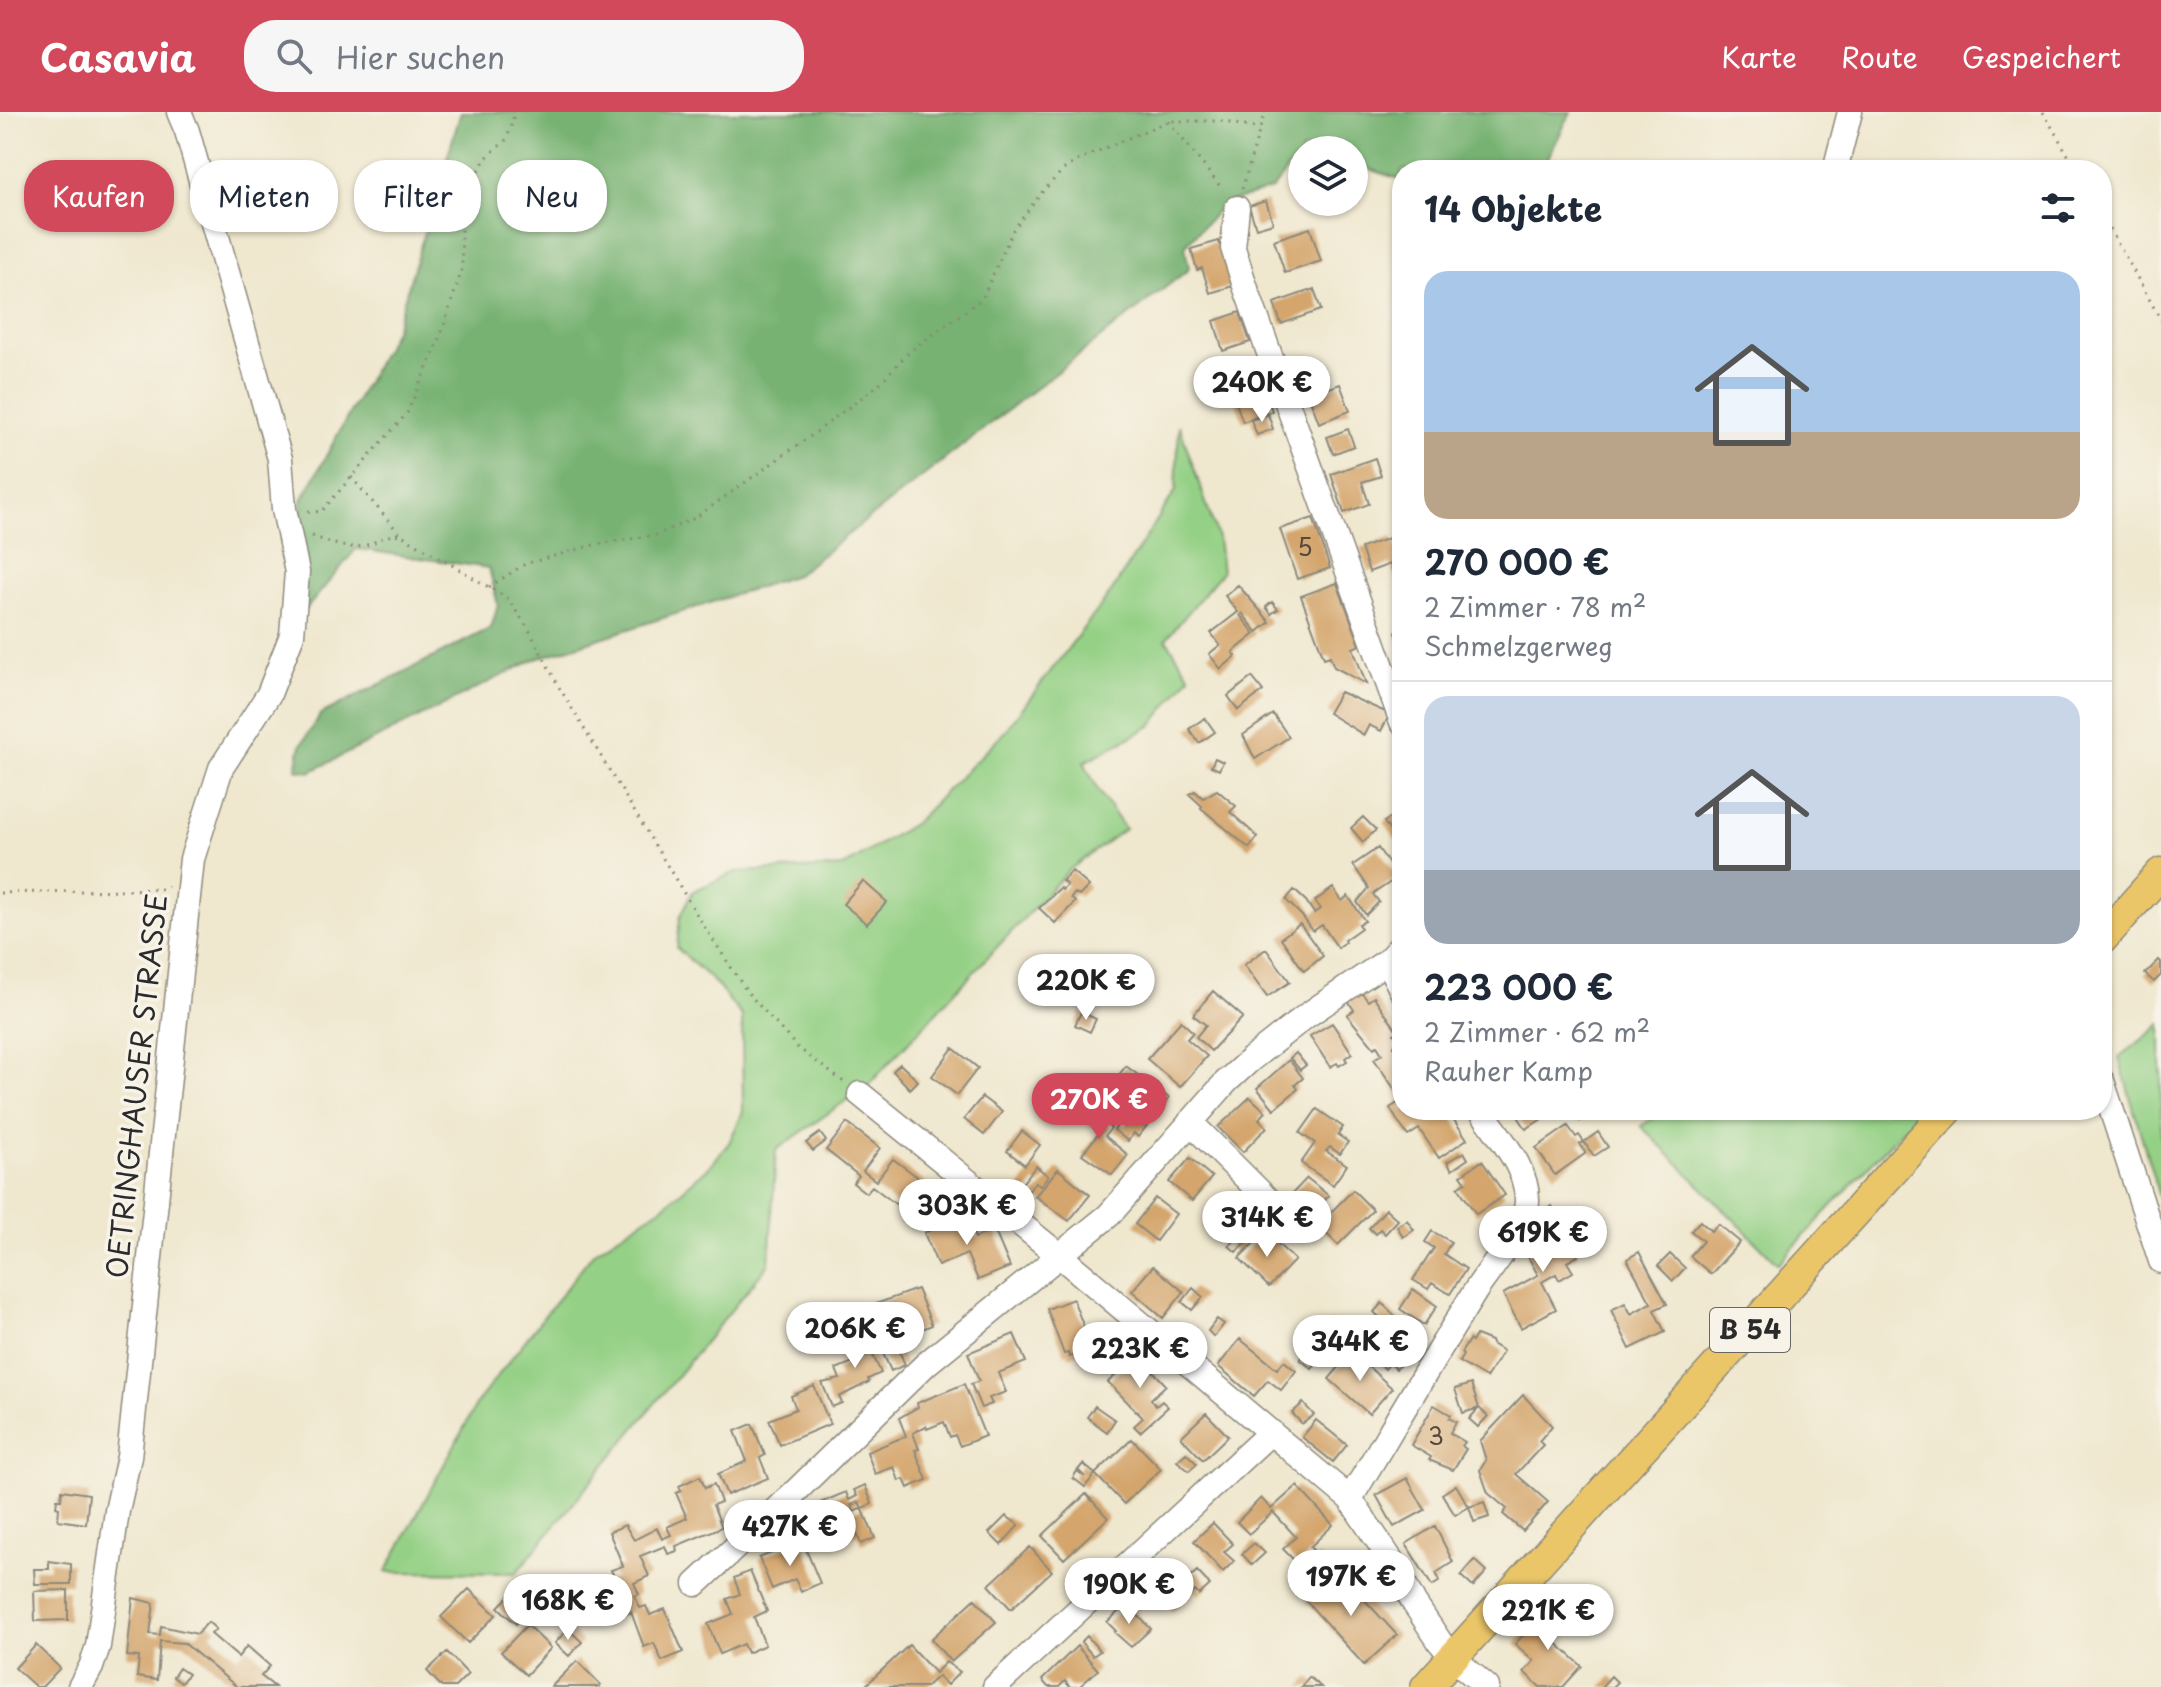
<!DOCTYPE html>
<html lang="de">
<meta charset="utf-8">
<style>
:root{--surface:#fff;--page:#f6f6f7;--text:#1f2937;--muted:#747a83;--line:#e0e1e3;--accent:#d1495b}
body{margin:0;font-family:"Playpen Sans",sans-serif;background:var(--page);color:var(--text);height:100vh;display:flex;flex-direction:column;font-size:30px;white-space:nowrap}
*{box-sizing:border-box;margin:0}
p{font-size:26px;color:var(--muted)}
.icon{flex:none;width:44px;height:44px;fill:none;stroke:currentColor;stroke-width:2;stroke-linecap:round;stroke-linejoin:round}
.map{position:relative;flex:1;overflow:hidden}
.side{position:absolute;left:1392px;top:48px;width:720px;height:960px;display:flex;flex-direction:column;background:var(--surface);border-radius:32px;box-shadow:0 2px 6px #0004}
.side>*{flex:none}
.guide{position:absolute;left:24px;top:48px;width:760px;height:72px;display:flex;gap:16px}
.tools{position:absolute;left:1288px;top:24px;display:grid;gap:16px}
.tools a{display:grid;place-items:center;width:80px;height:80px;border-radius:50%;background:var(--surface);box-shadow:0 2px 6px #0004;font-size:40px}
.price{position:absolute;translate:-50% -68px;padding:0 18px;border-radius:28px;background:#fff;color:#222;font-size:26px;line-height:52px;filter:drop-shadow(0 2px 4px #0008)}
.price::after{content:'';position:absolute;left:50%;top:48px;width:24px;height:18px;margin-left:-12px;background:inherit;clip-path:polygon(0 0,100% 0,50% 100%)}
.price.on{background:var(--accent);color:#fff}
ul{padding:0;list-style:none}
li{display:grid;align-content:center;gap:16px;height:424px;padding:0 32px}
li+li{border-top:2px solid var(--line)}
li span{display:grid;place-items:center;height:248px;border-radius:24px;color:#555}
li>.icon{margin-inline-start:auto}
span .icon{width:144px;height:144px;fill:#fffc;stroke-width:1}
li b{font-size:34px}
h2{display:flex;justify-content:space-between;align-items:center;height:96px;padding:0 32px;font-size:34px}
.tag{padding:0 28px;border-radius:32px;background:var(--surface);box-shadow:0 2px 6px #0004;font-size:28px;line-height:72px}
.tag.on{background:var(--accent);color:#fff}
header{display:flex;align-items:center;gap:48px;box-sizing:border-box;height:112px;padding:0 40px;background:var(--accent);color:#fff}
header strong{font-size:38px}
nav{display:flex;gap:44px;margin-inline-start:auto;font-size:28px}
.search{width:560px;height:72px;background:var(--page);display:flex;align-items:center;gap:20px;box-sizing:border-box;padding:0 28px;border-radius:32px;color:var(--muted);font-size:30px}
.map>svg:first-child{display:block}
.green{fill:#94d085;stroke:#607e58;stroke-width:2}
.forest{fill:#77b272;stroke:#516e4e;stroke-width:2}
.building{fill:#d4a56c;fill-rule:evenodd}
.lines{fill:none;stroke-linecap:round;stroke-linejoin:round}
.minor-casing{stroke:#8d897c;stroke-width:27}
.major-casing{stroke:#8d897c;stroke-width:33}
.path{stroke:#8d897c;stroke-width:3;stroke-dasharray:2 6;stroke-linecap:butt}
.minor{stroke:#fff;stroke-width:24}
.major{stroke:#ebc669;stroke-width:30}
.labels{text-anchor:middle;stroke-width:7;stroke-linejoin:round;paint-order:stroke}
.number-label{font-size:24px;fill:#554a3b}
.shield{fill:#f7f3e8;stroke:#686764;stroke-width:2}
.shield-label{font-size:26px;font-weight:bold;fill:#2b2b2b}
.street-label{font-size:28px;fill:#2b2b2b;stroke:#f7f3e8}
</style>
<header>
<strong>Casavia</strong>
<div class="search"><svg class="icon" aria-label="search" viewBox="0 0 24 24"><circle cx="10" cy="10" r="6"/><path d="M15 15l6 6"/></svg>Hier suchen</div>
<nav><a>Karte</a><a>Route</a><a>Gespeichert</a></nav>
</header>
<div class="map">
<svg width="2161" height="1575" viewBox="0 0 2161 1575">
<rect width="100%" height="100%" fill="#f7f3e8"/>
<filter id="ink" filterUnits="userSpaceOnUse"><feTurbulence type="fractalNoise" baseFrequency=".0125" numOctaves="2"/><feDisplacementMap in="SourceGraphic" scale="16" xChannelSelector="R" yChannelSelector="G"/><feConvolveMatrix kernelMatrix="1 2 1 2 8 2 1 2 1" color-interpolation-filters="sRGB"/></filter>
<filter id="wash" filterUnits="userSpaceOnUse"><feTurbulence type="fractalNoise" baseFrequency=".006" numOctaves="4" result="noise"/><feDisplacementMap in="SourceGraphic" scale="32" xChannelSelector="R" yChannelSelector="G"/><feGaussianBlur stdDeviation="1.8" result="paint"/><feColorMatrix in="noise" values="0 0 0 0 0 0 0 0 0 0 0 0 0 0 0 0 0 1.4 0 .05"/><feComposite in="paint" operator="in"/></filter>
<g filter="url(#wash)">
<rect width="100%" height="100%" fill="#efe7ce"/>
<!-- green -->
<path class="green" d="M1179,313L1218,426L1222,460L1166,527L1190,564L1151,614L1084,650L1098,678L1125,717L1069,758L860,982L857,981L776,1038L769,1152L516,1461L386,1460L479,1288L594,1140L663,1095L710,1054L729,1031L743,1000L742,904L715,871L677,836L680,805L693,779L736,760L843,755L916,710L1004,620L1112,479L1176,378Z
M2161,912V1092L2119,946Z
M1667,998H1921L1778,1152L1641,1014Z"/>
<!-- forest -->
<path class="forest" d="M461,0H1571L1542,58H1402V68L1354,52V38H1302V45L1295,48L1272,77L1224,92L1185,134L1189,157L796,463L533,548L310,660L296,657L301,633L321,602L491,516L498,493L489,456L356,437L302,502L297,460L302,388L395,218Z"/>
<g id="blocks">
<!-- building -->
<path class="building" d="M1266,89L1273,111L1256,116L1249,94Z
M1310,116L1321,149L1285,161L1274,128Z
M1219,129L1233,174L1210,181L1202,156L1197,158L1191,137Z
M1314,177L1321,198L1281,212L1274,191Z
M1240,200L1250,230L1223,239L1214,209Z
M1258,259L1272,299L1243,310L1235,288L1230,290L1223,271Z
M1340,272L1350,299L1319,311L1309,284Z
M1268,302L1273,317L1257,323L1251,308Z
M1348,317L1354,334L1333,342L1327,325Z
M1375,346L1381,364L1362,370L1369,392L1344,401L1331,362Z
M1313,406L1330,456L1297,467L1280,417Z
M1392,425L1402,448V484L1390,452L1369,460L1361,436Z
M1337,471L1360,533L1353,536L1366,572L1334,555L1330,544L1324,546L1301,484Z
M1238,473L1270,510L1257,520L1242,501L1240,503L1255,522L1233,540L1236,544L1221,557L1209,542L1220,533L1211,521L1238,500L1225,484Z
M1272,490L1278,497L1271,502L1266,495Z
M1402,518V537H1401L1396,520Z
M1252,565L1263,579L1238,598L1228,584Z
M1340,580L1390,602L1381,619L1369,613L1364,623L1328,601Z
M1273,602L1289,625L1255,647L1243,623Z
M1205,606L1215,620L1199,631L1189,617Z
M1215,646L1223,650L1219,658L1211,654Z
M1217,678L1236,694L1230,700L1258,725L1249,736L1201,696L1202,694L1189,682L1195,679L1203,686Z
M1402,698V737L1384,710Z
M1363,705L1376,718L1363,730L1351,716Z
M1378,736L1398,765L1373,782L1379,790L1366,803L1357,790L1369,776L1353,753Z
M1072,759L1089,774L1079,784L1075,781L1071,786L1075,790L1055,811L1039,796L1060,776L1062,778L1067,773L1062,769Z
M863,769L887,790L867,812L843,792Z
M1333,776L1342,789L1348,784L1365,809L1359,812L1361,816L1344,828L1345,830L1338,836L1322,813L1313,819L1302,804L1286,788L1294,778L1306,789L1314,801L1320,797L1315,789Z
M1300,812L1323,844L1304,859L1281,826Z
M1266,837L1290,870L1267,885L1244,853Z
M2159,848L2161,850V863L2154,870L2145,862Z
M1213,879L1243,905L1211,939L1196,925L1206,913L1193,903Z
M1361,880L1368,889L1374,885L1398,920L1394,922L1399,930L1394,934L1402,943V984L1400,985L1374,947L1382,942L1377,934L1374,936L1347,903L1354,898L1348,889Z
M1081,900L1096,907L1090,920L1075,913Z
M1181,909L1193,920L1187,927L1207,944L1180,975L1147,947Z
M1332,911L1352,941L1345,946L1347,949L1339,954L1337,951L1330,955L1310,924Z
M953,936L978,956L957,983L932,964Z
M1296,941L1306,953L1300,958L1290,946Z
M1289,948L1303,966L1295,973L1298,977L1274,997L1257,976Z
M900,952L918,969L910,977L893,959Z
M1126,954L1169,986L1138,1025L1134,1021L1128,1029L1114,1018L1120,1010L1125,1014L1133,1003L1106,979Z
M1067,981L1111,1016L1105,1024L1128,1043L1112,1063L1082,1042L1100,1020L1062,987Z
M982,985L1002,1000L984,1023L964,1007Z
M1250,985L1266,1000L1259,1007L1267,1015L1243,1040L1218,1015Z
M1402,988V998H1447L1467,1027L1439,1046L1419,1017L1408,1024L1397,1008L1390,996Z
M1317,997L1343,1015L1338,1023L1348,1030L1340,1042L1330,1035L1326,1039L1347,1053L1333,1073L1301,1051L1315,1031L1300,1021Z
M1514,998H1556L1526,1017Z
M1573,998H1597L1580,1009Z
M847,1011L880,1036L863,1059L876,1069L893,1047L927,1072L915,1088L924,1095L908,1110L901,1105L906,1100L872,1074L866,1081L853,1071L859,1064L826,1038Z
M1568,1014L1576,1025L1579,1023L1584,1030L1598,1020L1608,1035L1594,1044L1584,1030L1580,1032L1586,1041L1555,1063L1536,1036Z
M1022,1019L1040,1033L1025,1053L1007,1039Z
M820,1021L826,1029L813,1039L806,1031Z
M1464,1040L1468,1047L1452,1058L1447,1050Z
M1190,1046L1212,1065L1192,1089L1169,1070Z
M1482,1049L1505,1083L1476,1102L1458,1075L1466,1070L1461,1063Z
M1036,1054L1048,1064L1040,1074L1035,1070L1024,1085L1016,1079Z
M1058,1057L1090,1083L1069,1109L1035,1084Z
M1307,1066L1329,1084L1315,1097L1309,1092L1303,1098L1289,1085Z
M1353,1078L1373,1098L1338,1133L1318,1113Z
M1155,1086L1176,1102L1156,1129L1135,1112Z
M1232,1091L1240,1099L1226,1112L1219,1105Z
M1552,1094L1578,1144L1567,1150L1573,1160L1559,1168L1556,1162L1542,1170L1556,1197L1521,1216L1503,1182L1538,1163L1527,1143L1546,1133L1544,1129L1556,1123L1541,1101Z
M1386,1097L1398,1108L1385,1122L1380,1117L1375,1122L1369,1116Z
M965,1103L975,1126L994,1117L1010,1155L978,1168L967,1142L938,1154L924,1121Z
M1407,1108L1414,1118L1403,1125L1397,1114Z
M1700,1109L1711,1119L1718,1112L1740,1130L1711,1162L1690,1144L1703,1129L1691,1119Z
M1432,1119L1451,1130L1444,1142L1466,1157L1450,1182L1432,1171L1428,1177L1413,1168L1434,1136L1425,1130Z
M1265,1120L1295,1148L1269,1175L1239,1146Z
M1241,1122L1248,1128L1236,1140L1229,1134Z
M1639,1140L1667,1192L1654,1198L1665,1220L1630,1237L1611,1198L1625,1191L1631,1202L1651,1191L1627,1147Z
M1670,1142L1685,1156L1673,1169L1658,1154Z
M1153,1154L1184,1180L1163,1206L1132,1179Z
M1193,1176L1203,1185L1192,1198L1182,1190Z
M917,1177L932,1213L886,1232L870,1194Z
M1413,1177L1437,1194L1424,1213L1400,1197Z
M1073,1187L1088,1226L1098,1222L1102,1233L1069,1245L1068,1241L1064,1242L1047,1197Z
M1382,1191L1399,1208L1392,1215L1414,1238L1396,1257L1390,1251L1385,1257L1373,1246L1379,1240L1369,1231L1373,1227L1366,1220L1380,1206L1374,1200Z
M1217,1207L1224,1212L1214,1225L1208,1219Z
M1331,1209L1343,1219L1312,1257L1300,1247Z
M875,1220L881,1235L871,1239L881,1261L868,1267L869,1270L839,1285L842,1291L832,1295L822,1271L840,1267L836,1257L858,1248L851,1230Z
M1014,1222L1026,1250L998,1261L1006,1280L989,1286L992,1292L981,1296L971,1272L979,1269L968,1241Z
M1476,1223L1491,1229L1492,1232L1503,1239L1486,1266L1459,1250L1463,1243L1461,1241L1469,1228L1472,1230Z
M1240,1227L1277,1257L1284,1249L1296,1259L1281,1278L1268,1268L1254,1284L1218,1254Z
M896,1231L905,1253L891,1259L881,1237Z
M1110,1234L1117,1251L1102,1257L1096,1240Z
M1352,1240L1392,1276L1369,1302L1329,1267Z
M1138,1243L1166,1273L1151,1287L1156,1294L1162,1289L1168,1295L1140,1320L1134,1314L1143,1306L1108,1270Z
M964,1272L985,1324L960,1334L955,1323L950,1325L944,1310L927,1317L926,1314L913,1321L919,1337L915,1338L927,1368L908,1376L904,1367L899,1369L894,1355L875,1362L867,1340L906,1324L899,1306L918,1295L917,1291Z
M1471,1272L1479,1296L1463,1301L1455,1277Z
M814,1274L830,1312L780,1333L769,1308L796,1297L791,1284Z
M1523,1283L1552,1314L1539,1329L1543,1333L1516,1362L1548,1390L1523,1419L1503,1402L1507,1397L1488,1381L1480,1358L1486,1348L1480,1329Z
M1303,1291L1314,1303L1302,1312L1292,1301Z
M1434,1293L1451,1303L1449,1306L1456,1310L1450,1321L1465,1330L1462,1334L1466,1337L1453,1358L1429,1348L1431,1345L1411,1333Z
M1095,1294L1115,1308L1107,1320L1087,1305Z
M1479,1296L1488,1304L1478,1315L1469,1307Z
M1206,1301L1228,1324L1203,1348L1181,1325Z
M1316,1308L1347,1333L1333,1350L1302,1325Z
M752,1312L765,1343L760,1346L768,1366L727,1383L718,1362L747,1349L735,1319Z
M1132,1327L1161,1357L1124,1392L1095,1362Z
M1186,1341L1197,1352L1189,1359L1177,1349Z
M1083,1352L1095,1362L1085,1375L1073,1366L1077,1359L1085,1365L1078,1358Z
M700,1364L705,1376L714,1372L721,1390L713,1393L722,1415L676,1434L677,1439L668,1442L665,1434L640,1444L649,1464L634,1471L639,1482L635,1484L640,1496L646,1494L650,1503L665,1497L683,1540L662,1549L654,1531L644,1535L631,1500L621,1504L618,1497L605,1502L594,1476L615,1467L611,1458L623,1454L609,1420L625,1413L634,1428L657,1416L662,1427L671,1423L667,1415L687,1406L676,1381L681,1379L679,1374Z
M1407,1366L1425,1398L1394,1415L1376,1383Z
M865,1373L872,1392L862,1396L875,1426L861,1432L857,1422L847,1426L839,1406L823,1413L815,1393L846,1380L849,1388L857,1384L854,1378ZM859,1390L862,1396L854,1400L851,1393Z
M1456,1373L1469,1395L1455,1403L1442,1382Z
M1297,1374L1333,1413L1310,1435L1313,1438L1298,1452L1283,1437L1296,1425L1273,1400L1249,1422L1237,1410L1261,1386L1271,1397Z
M62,1378L89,1382L86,1412L58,1408L59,1396L56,1395L57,1387H61Z
M1086,1382L1108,1406L1064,1447L1042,1424Z
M1484,1390L1489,1405L1474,1410L1469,1395Z
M1006,1404L1019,1413L1001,1433L989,1421Z
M805,1410L813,1428L796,1435L788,1417Z
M1213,1411L1233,1432L1224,1440L1234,1449L1223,1460L1194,1429Z
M1435,1414L1453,1450L1436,1461L1440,1469L1432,1474L1406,1432Z
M1254,1431L1265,1441L1252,1453L1242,1442Z
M789,1434L794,1440L805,1435L820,1471L801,1480L795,1467L772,1477L759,1446Z
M1030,1435L1052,1459L1011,1497L989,1473Z
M1319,1444L1328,1455L1307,1474L1298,1463Z
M1475,1448L1487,1459L1473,1475L1461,1464Z
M49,1449L71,1452V1472H35L34,1457H49Z
M1170,1451L1186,1469L1197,1459L1210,1473L1199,1483L1195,1479L1172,1499L1147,1472Z
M750,1459L767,1499L754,1505L765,1533L747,1541L743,1532L720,1542L708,1512L733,1502L727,1487L740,1482L734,1466Z
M1338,1459L1397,1523L1364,1553L1306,1489Z
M469,1477L496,1503L468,1531L441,1505Z
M68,1478V1508L35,1509L34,1479Z
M509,1484L527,1501L516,1512L498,1495Z
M133,1486L154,1491L150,1522L160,1523L161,1514L197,1522L208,1510L216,1517L211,1522L238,1545L247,1534L270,1554L261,1564L275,1575H237L184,1531L160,1529L157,1568L137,1565L139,1545L127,1544Z
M975,1487L996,1510L951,1550L931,1527Z
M1127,1492L1151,1517L1131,1535L1114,1520L1116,1519L1107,1510Z
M1551,1493L1569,1509L1553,1528L1582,1554L1563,1575H1540L1524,1560L1534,1549L1515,1532Z
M527,1513L551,1536L526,1563L501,1540Z
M568,1517L582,1530L569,1544L555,1531Z
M1087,1524L1100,1539L1093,1544L1081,1530Z
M36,1533L60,1556L42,1575H36L15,1556Z
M909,1533L935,1561L946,1550L960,1560L947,1573L938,1564L926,1575H864Z
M1077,1534L1098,1558L1079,1575H1070L1065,1569L1059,1575H1048L1042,1568Z
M447,1540L468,1562L455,1575H442L427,1559Z
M577,1549L601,1573L599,1575H551Z
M179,1556L188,1562L181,1571L173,1565Z
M1611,1564L1617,1570L1612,1575H1601Z
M1309,1565L1321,1575H1301Z"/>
</g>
</g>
<g filter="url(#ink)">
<use href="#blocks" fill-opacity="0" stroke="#8d897c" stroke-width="2"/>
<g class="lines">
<!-- minor casing -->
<g class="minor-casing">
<path id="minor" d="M1835,58L1850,0
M1237,96L1233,136L1245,174L1402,610
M1387,849L1402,879
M2102,969L2161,1149
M860,982L1060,1144L1350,1387L1395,1454L1414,1491L1440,1530L1453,1546L1487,1575
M1190,1010L1296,1116
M1350,1387C1392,1317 1433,1247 1476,1178C1490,1156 1527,1115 1527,1089C1528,1056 1498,1024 1481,998
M696,1472L796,1379L926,1252L1109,1103L1226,970L1250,948L1306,904L1387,849L1402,833
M80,1575L91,1555L98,1534L117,1399L129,1345L192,747L221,656L269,582L292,523L297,460L284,397L280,347L187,19L179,0
M995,1575L1271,1320"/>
</g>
<!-- major casing -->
<g class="major-casing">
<path id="major" d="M2102,827L2161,761
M1426,1575L1948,998"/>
</g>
<!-- path -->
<path class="path" d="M2043,0L2077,58
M1168,9L1223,78
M1242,77L1265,0
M2102,103L2161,208
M351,365L400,422
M308,399L321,400L407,301L440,226L462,157L461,114L469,79L485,47L507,27L515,0
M312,424C329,430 345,438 363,434C379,430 380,424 400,422L507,486L528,516L559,575L702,811L748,881L797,935L845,971
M489,475L525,452L597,432L656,423L695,406L819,318L878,273L910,239L982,187L1013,118L1043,79L1063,58L1082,46L1168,9H1220L1260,17
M0,781L162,777L168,774"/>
<!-- minor -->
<use href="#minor" class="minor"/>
<!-- major -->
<use href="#major" class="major"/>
</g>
</g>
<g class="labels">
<!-- number labels -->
<g class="number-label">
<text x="1305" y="444">5</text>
<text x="1436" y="1333">3</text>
</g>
<!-- shield labels -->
<rect class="shield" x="1710" y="1196" width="80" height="44" rx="6"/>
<g class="shield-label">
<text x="1750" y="1227">B 54</text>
</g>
<!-- street labels -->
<g class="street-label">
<text transform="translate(137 974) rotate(-84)" y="10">OETRINGHAUSER STRASSE</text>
</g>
</g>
</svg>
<div class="tools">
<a><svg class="icon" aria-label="layers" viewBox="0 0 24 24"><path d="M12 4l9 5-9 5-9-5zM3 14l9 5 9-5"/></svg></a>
</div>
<b class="price" style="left:1262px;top:312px">240K €</b>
<b class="price" style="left:1086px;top:910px">220K €</b>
<b class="price on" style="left:1099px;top:1029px">270K €</b>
<b class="price" style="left:967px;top:1135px">303K €</b>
<b class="price" style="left:1267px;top:1147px">314K €</b>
<b class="price" style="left:1543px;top:1162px">619K €</b>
<b class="price" style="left:855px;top:1258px">206K €</b>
<b class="price" style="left:1360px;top:1271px">344K €</b>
<b class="price" style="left:1140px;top:1278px">223K €</b>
<b class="price" style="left:790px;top:1456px">427K €</b>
<b class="price" style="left:1351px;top:1506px">197K €</b>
<b class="price" style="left:1129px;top:1514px">190K €</b>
<b class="price" style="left:568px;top:1530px">168K €</b>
<b class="price" style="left:1548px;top:1540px">221K €</b>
<div class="guide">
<a class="tag on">Kaufen</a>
<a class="tag">Mieten</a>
<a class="tag">Filter</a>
<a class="tag">Neu</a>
</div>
<section class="side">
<h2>14 Objekte<svg class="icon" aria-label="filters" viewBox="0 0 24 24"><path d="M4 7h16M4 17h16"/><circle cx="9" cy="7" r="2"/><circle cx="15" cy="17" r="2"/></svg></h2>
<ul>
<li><span style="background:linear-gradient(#a9c7e8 65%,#b9a48a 0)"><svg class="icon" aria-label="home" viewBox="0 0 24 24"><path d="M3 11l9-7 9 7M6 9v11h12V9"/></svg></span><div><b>270 000 €</b><p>2 Zimmer · 78 m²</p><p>Schmelzgerweg</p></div></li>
<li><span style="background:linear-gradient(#c9d6e8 70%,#9aa5b1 0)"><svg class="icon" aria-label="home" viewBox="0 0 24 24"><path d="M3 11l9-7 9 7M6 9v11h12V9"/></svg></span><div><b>223 000 €</b><p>2 Zimmer · 62 m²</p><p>Rauher Kamp</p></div></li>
</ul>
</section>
</div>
